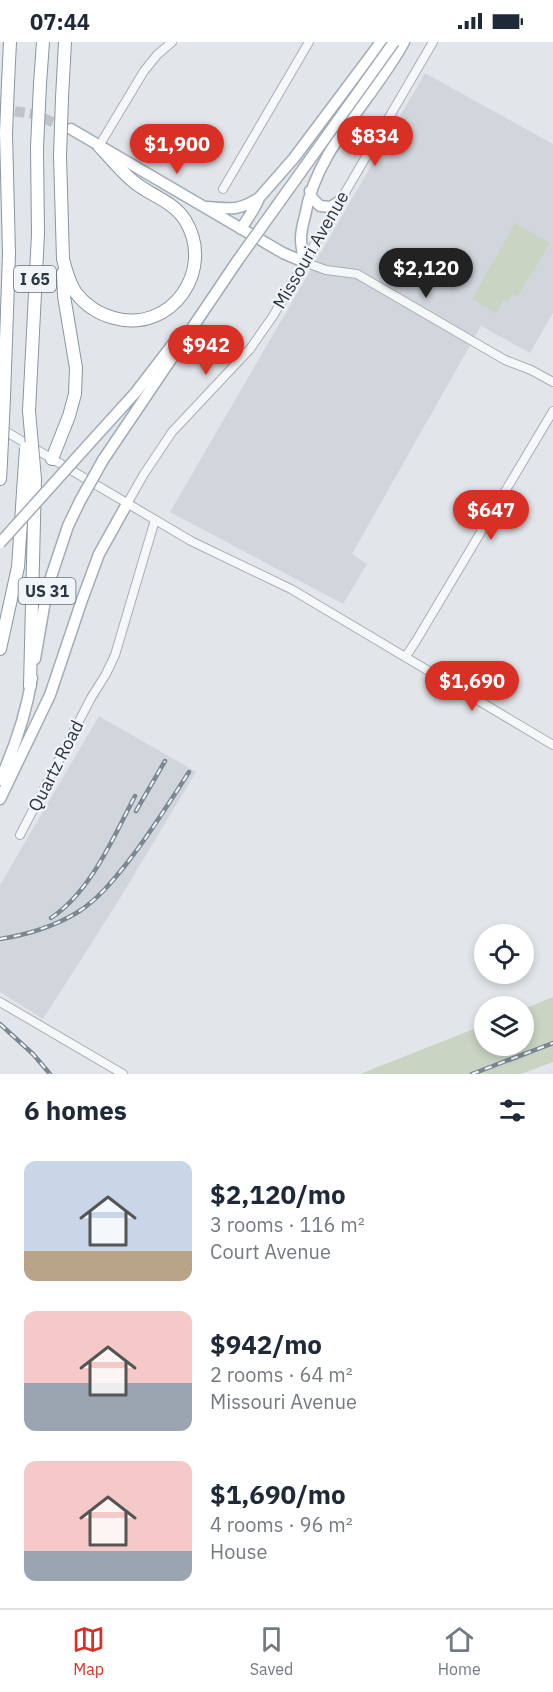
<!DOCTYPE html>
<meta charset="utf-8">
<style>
:root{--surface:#fff;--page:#f2f2f3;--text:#1f2937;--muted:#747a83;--line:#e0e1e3;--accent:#d93025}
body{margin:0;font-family:"IBM Plex Sans",sans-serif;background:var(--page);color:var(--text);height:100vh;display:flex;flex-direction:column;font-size:22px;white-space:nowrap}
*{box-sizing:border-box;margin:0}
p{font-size:20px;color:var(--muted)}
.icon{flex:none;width:33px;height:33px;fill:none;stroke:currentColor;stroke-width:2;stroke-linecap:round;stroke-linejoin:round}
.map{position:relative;height:1032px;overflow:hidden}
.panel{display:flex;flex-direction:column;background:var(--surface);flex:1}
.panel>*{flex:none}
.tools{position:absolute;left:474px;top:882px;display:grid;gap:12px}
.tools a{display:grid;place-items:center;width:60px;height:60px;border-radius:50%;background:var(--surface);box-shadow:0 3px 9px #0003;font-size:30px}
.price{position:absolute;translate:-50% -51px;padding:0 14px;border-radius:21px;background:var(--accent);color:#fff;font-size:20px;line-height:39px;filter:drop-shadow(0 2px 3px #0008)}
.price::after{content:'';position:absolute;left:50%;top:36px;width:18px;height:14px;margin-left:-9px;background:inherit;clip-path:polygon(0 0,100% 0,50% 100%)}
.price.current{background:#222;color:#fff}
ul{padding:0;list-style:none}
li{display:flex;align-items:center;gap:18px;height:150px;padding:0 24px}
li span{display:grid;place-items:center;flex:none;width:168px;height:120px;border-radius:12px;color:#555}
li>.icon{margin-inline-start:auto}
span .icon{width:72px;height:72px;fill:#fffc;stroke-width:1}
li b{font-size:26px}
h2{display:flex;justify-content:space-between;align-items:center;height:72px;padding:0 24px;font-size:26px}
.status{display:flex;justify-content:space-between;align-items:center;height:42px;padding:0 30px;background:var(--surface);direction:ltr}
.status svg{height:16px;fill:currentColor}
.tab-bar{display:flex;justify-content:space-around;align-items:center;height:84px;border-top:2px solid var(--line);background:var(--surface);font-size:16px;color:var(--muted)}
.tab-bar a{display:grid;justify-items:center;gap:3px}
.tab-bar .current{color:var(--accent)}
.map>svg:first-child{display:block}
.built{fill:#d0d6dc}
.green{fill:#cad4c3}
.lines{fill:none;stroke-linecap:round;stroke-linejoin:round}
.major-tunnel{stroke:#bdc3c9;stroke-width:10;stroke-dasharray:10 5;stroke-linecap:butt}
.minor-casing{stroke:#a7aeb5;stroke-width:10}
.major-casing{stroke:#a1acb6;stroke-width:13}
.highway-casing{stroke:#8996a1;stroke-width:14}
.minor{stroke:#f5f7f9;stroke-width:8}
.major{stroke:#fff;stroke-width:10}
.highway{stroke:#fff;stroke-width:12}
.rail-casing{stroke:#7b8894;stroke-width:4.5}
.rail{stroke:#f2f5f8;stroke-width:2;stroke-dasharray:7;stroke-linecap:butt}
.major-bridge-casing{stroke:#a1acb6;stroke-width:13;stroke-linecap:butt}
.highway-bridge-casing{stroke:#8996a1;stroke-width:14;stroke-linecap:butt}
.major-bridge{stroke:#fff;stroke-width:10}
.highway-bridge{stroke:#fff;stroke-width:12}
.labels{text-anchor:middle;stroke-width:4.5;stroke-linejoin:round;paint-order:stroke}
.shield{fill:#f2f5f8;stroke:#666f79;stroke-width:1.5}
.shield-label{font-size:16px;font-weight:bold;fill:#2a3643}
.street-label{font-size:18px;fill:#2a3643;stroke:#f2f5f8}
</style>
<div class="status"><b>07:44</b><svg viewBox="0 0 49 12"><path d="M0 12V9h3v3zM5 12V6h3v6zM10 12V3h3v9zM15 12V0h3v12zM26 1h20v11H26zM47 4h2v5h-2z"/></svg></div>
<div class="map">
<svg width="553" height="1032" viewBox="0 0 553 1032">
<rect width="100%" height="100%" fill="#e2e6ea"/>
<!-- built -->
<path class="built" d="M425,31L553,102V271L530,311L481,284L352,512L367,522L343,562L170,470Z
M99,674L196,730L114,866L43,977L0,950V843Z"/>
<!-- green -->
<path class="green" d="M515,181L550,201L518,254L512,253L507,260L503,259L496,271L472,257Z
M553,955V1020L521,1032H360L484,983V1004H524V967Z"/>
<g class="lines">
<!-- major-tunnel -->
<path class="major-tunnel" d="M0,67L33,72L68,86"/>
<!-- minor casing -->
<g class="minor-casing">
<path id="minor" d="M99,104L144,29L157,13L172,0
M223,147L309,0
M304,220L326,228L357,232L505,318L531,328L553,340
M0,386L191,499L291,547L553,703
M128,460L144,432L172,390L250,307L273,274L433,0
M406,614L416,599L553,369
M20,793L91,656L106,632L115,613L155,478
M0,960L123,1032"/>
</g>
<!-- major casing -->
<g class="major-casing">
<path id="major" d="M71,87L283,211L304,220
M310,149L312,156L320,164L331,165L340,159
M208,165C231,167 238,169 259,156
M241,187C247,177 255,167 259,156L294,116L381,0
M304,220C303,212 301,204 301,197C301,190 303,181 305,174C316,107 372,59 404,0
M88,403L136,350L179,294
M103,418L238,218
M35,617L47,547L68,484L80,459
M0,738C15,705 26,672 32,636
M0,757L50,653L82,558L99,512L128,460"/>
</g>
<!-- highway casing -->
<g class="highway-casing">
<path id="highway" d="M8,41L10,0
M40,42L43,0
M62,56L65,0
M60,114L63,217C66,229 69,241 76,251C86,264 99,272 114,276C171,292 216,228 185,178C173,159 151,154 134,140C121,130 110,115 99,104
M4,355L9,212L6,91
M29,369L38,192L37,105
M52,417L69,374L75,352L76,326L64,254L63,231
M0,437L1,420
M0,607L18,525L24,435
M30,644L35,437"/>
</g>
<!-- minor -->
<use href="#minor" class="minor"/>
<!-- major -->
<use href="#major" class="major"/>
<!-- highway -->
<use href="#highway" class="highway"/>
<!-- rail casing -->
<g class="rail-casing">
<path id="rail" d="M136,769L165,719
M51,876C91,849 113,796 135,754
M0,897C26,893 55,884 78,870C98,857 112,840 127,821C150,792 169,761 189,730
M0,982L33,1012L50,1032
M472,1032L553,1001"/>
</g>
<!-- rail -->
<use href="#rail" class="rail"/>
<!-- major-bridge casing -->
<g class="major-bridge-casing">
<path id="major-bridge" d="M238,218L394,0
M80,459L103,418
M0,501L88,403"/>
</g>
<!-- highway-bridge casing -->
<g class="highway-bridge-casing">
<path id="highway-bridge" d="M6,91L8,41
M37,105L40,42
M60,114L62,56
M29,369L35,437
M1,420L4,355
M24,435L26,406"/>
</g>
<!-- major-bridge -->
<use href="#major-bridge" class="major-bridge"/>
<!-- highway-bridge -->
<use href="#highway-bridge" class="highway-bridge"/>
</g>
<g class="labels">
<!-- shield labels -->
<g class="shield">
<rect x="14" y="224" width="42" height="26" rx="4.5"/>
<rect x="18.5" y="536" width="57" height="26" rx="4.5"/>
</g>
<g class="shield-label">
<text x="35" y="243">I 65</text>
<text x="47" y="555">US 31</text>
</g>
<!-- street labels -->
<g class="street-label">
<text transform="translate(311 208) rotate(-60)" y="6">Missouri Avenue</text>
<text transform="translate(56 724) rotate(-63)" y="6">Quartz Road</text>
</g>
</g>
</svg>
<div class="tools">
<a><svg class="icon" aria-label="locate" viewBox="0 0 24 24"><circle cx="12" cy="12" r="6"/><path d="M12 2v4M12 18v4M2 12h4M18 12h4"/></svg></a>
<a><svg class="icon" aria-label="layers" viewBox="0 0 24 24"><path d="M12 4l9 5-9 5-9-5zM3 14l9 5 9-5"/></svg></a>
</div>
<b class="price" style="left:375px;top:125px">$834</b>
<b class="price" style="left:177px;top:133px">$1,900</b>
<b class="price current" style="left:426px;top:257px">$2,120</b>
<b class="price" style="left:206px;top:334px">$942</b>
<b class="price" style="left:491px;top:499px">$647</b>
<b class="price" style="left:472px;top:670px">$1,690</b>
</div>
<section class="panel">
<h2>6 homes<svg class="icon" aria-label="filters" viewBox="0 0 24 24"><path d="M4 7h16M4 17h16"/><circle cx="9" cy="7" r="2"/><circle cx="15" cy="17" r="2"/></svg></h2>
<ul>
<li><span style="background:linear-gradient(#c9d6e8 75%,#b9a48a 0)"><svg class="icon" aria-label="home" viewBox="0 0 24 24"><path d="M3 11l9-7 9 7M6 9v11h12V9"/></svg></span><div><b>$2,120/mo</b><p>3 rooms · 116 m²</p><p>Court Avenue</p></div></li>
<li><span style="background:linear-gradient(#f6c9c9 60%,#9aa5b1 0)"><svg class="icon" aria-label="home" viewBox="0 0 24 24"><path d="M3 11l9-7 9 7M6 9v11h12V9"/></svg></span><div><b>$942/mo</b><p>2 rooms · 64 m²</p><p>Missouri Avenue</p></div></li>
<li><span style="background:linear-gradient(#f6c9c9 75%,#9aa5b1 0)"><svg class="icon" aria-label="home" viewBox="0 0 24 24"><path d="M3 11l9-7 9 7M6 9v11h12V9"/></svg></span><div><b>$1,690/mo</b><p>4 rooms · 96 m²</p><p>House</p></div></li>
</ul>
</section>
<nav class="tab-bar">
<a class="current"><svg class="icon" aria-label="map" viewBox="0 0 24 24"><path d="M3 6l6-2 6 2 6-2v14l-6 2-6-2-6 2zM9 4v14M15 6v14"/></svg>Map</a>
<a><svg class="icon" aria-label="saved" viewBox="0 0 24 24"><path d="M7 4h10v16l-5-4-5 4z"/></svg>Saved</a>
<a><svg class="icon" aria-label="home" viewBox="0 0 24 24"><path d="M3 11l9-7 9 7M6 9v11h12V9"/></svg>Home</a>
</nav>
